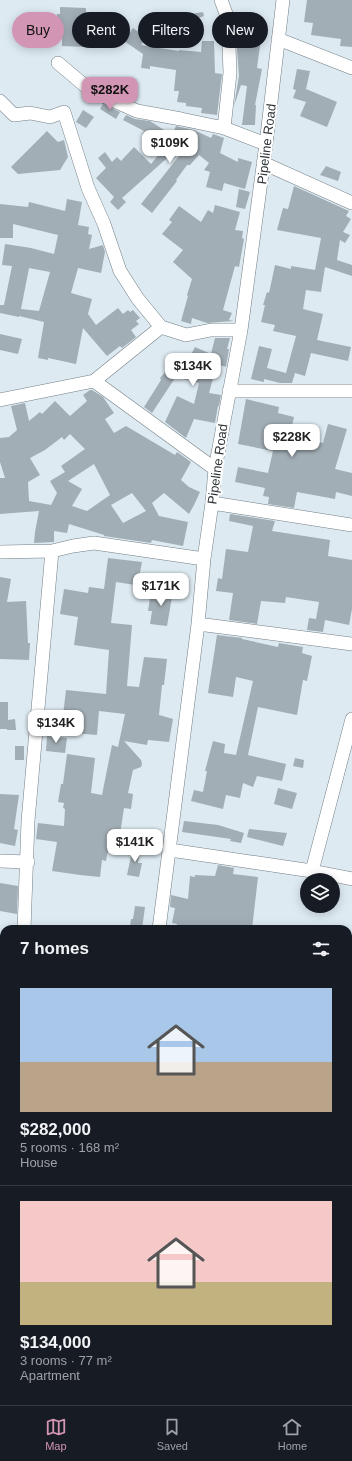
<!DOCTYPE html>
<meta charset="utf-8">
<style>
:root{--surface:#171b24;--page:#20242c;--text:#f1f3f6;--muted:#9ea1a6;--line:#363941;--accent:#d295b3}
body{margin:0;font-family:Arial,sans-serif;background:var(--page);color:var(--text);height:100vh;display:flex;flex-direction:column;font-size:15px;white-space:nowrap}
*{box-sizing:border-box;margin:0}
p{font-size:13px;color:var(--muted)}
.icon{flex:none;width:22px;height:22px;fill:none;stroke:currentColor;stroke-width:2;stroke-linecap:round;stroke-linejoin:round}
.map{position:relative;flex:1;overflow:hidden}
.panel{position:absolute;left:0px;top:925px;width:352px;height:480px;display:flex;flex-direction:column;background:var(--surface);border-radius:12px 12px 0 0;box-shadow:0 2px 10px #0003}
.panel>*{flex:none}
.guide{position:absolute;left:12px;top:12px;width:328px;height:36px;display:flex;gap:8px}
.fabs{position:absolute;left:300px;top:873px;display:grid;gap:8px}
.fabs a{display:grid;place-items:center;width:40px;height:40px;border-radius:50%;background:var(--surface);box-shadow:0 2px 10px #0003;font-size:20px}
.price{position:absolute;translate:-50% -34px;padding:0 9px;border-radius:8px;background:#fff;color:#222;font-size:13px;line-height:26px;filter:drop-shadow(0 1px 2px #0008)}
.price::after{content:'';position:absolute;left:50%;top:24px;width:12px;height:9px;margin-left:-6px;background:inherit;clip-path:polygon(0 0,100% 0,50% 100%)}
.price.selected{background:var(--accent);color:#111}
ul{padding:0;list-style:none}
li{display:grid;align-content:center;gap:8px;height:212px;padding:0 20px}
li+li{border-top:1px solid var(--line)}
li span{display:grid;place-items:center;height:124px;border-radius:0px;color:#555}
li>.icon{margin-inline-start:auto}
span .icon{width:72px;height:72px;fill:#fffc;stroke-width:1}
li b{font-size:17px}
h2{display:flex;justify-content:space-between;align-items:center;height:48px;padding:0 20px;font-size:17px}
.tag{padding:0 14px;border-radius:18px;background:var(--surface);box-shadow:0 2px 10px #0003;font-size:14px;line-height:36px}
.tag.selected{background:var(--accent);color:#111}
.menu{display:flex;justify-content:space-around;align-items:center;height:56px;border-top:1px solid var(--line);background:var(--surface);font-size:11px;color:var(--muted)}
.menu a{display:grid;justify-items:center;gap:2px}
.menu .selected{color:var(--accent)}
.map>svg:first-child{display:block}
.building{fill:#a2aeb5;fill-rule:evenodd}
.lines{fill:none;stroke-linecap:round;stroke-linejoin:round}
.minor-casing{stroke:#737e85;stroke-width:14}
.minor{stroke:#fff;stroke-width:13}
.labels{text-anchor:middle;stroke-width:4;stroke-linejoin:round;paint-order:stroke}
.street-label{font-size:13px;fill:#2e3336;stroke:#fff}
</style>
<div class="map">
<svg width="352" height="1405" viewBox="0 0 352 1405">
<rect width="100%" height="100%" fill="#ddeaf1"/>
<!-- building -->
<path class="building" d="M307,0H352V47L340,46L341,39L311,35L313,23L304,22Z
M60,7L86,8L85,47L62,46V37L57,36V14H60Z
M203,12L204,16L179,25L178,16Z
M241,23L263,24L257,68L262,69L255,105H256L255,125H242L247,86L241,85L234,106L239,76L237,49L238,40H241Z
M133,28L146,37L141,45L153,47L179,51V50L201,52L202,41H214L215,73L222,74L217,115L201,113L202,108L186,106V103L177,102L179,91H174L176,70L150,66V69L141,68L143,54L124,41Z
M297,69L310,71L306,89L337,102L327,127L300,116L306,102L293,98L296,90L293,89Z
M103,104L120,112L116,119L100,109Z
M83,110L94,117L86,128L76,122Z
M126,115L135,119L150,121L172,135L176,126L194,130L211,138L213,134L224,138L220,153L238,162V158L252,162L245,189L224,183L222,191L206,187L210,172L204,170L209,163L199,155L190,165H187L176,180L177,181L152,213L141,204L179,156L174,152L122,198L126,202L118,210L110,202L114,197L96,178L106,168L98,158L105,152L112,162L117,157L121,161L134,147L151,164L164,148L142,134L144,131L123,120Z
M47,131L58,142L64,140L68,157L60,170L18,174L11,167Z
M326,166L341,172L338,181L320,175Z
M294,186L349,211L346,216L351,219L343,232L350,235L345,243L340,240L337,260L352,265V276L325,267L321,292L306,290L303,309L323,314L317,340L351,347L348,361L311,353L305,376L295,373L292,383H280L264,379V382L251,379L259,346L272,349L267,368L286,373L296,336L273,331L275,325L261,322L265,305H263L267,292L269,293L275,265L291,269V266L315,270L321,238L277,230L283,208L288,209Z
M239,189L250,192L245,209L236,207Z
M67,199L82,202L78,225L89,227L88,234L92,235L89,249L103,245L105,252L101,273L78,268L71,293L92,299L88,314L96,325L118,308L123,314L128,310L130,312L133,310L140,318L136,321L139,324L131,330L136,337L122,348L120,346L107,356L83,328L76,364L48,358V360L38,358L44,322L19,316V317L0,313V305H4L12,266L2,265L5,244L31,248L54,254L58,235L13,224V238H0V204L28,207L29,202L65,211ZM29,268L50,272L39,311L21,309Z
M215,205L240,212L235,230L243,231L242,238L244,239L239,267L235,266L223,310L232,313L229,320L234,321L207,323L192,318L191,324L181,321L188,296L187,295L192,279L173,262L183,250L162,234L172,222L169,220L179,206L201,222L208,210L213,213Z
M0,334L22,339L18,354L0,350Z
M215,338H230L227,349H229L226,367L217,364L209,393L221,395L219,406H218L215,423L194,419L186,438L165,422L177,396L194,404L199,383L184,379L186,376L179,372L152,413L144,407L161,380L160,378L181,354L188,360L195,347L211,354Z
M90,390H92L103,397L114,413L105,419L114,433L126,426L175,455L177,452L180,454L191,462L181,480L189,487L200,492L194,505L189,514L164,493L152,503L159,516L188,522L183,546L152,540L151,543L104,536V535L69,524L67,533L54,531V542L34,543L35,532L39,511L0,514V478H5L0,462V438L9,437L17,430L11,406L25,403L29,421L40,412L42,414L55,401L70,416L87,401L83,395ZM70,434L85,449L61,466L65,472L50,481L57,493L51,505L29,501L28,482L40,475L30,458L45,450L62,437L64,440ZM94,464L110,495L87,511L72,506L82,489L68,481ZM132,493L146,511L123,523L111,505Z
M246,399L279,407L278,413L294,417L289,439L311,445V442L318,444V442L323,443L328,424L347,429L335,469L352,473V496L336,492L335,499L297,492L294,508L268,504L269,497L263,496L265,488L235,482L238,467L268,473L273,451L238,444Z
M230,514L275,521L272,531L330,540L328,556L352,560V609L349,625L325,620L323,632L307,630L309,618L316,619L319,602L286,597L285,603L261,601L257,624L229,620L233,593L216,591L218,578L222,579L226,549L248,552L253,526L229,521Z
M108,558L142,562L139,578H136L135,585L116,582L111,623L132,625L127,686L139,687L144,657L167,659L164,685H162L159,715L173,719L169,742L148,740L147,745L124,741L141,760L142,764L141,767L133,770L128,793L133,794L131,809L124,808L118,847L109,845L106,861L102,860L100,877L80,875L52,871L57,842L36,839L38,823L64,826L65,809L63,808L64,803L58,802L61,784H63L67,754L95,758L91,793L102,795L112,745L118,747L125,714L99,711L97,735L61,732L66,690L106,694L109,650L74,645L78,617L60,614L64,589L88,593L89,587L104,589Z
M0,577L11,579L7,602L26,601L28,643H30L29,660L0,659Z
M156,588L173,591L167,626L150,624L152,611H148L150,598H154Z
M217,635L242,638V639L278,647L279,643L303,647L302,653L312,656L307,681L303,680L297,715L258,707L248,755L286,764L282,781L257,776L253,787L243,783L240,798L226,795L223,809L191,801L194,790L203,792L207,771H205L213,741L225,744L224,753L236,755L253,681L236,677L233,697L208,693Z
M0,702H8V720L15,719L16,730H7V729H0Z
M47,736L67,738L65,753L46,751Z
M15,746H24V760H15Z
M295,758L304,760L303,768L293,766Z
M278,788L297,793L292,809L274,804Z
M0,794L19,795L14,829L18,830L15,846L0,843Z
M184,821L218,825L244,833L241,843L230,841L231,839L182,832Z
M249,829L287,833L283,846L247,837Z
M133,847L141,848L138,863H142L139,877L127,875Z
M218,865L234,868L233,874L258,877L252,929H176L177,924L172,923L175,908L170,907L171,895L188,899L190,876L195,877V875L215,876Z
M0,883L18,886L17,914L0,911Z
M135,906L145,907L142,929L130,927L131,919H133Z"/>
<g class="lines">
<!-- minor casing -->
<g class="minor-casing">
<path id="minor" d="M221,0L228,19L230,73L224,128L266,144
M278,39L352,68
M58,63L90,90L137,111L181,119L224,128
M0,101L14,115L30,113L50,117L64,112L88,188L104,224L120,271L138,299L161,327L186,335L211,330H241
M263,163L352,203
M94,381L161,327
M229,391H352
M0,400L94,381L215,469
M212,503L352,525
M0,552L52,551L73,546L94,543L204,559
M198,624L352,644
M170,850L312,871L352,879
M0,861L28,862
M312,871L352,719
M24,929L28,821L52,551
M159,929L198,624L204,559L212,503L215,469L241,330L266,144L283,0
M348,1018L352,1019
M0,1075L4,1061
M348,1140V1151
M0,1308L4,1309
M95,1405L96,1401
M204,1405V1401
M320,1405L321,1401"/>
</g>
<!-- minor -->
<use href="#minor" class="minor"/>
</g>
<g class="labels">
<!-- street labels -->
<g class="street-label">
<text transform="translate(266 144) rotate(-83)" y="5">Pipeline Road</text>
<text transform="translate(217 464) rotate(-82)" y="5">Pipeline Road</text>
</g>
</g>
</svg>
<div class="fabs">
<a><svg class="icon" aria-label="layers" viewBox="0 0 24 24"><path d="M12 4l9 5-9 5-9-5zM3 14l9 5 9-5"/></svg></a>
</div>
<b class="price selected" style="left:110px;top:111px">$282K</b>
<b class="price" style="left:170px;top:164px">$109K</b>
<b class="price" style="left:193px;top:387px">$134K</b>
<b class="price" style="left:292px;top:458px">$228K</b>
<b class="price" style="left:161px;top:607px">$171K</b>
<b class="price" style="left:56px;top:744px">$134K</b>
<b class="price" style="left:135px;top:863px">$141K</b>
<div class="guide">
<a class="tag selected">Buy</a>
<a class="tag">Rent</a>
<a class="tag">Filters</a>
<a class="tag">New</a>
</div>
<section class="panel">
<h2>7 homes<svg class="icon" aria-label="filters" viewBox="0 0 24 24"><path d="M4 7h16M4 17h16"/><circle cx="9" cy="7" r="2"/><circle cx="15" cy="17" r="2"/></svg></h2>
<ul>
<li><span style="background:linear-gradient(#a9c7e8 60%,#b9a48a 0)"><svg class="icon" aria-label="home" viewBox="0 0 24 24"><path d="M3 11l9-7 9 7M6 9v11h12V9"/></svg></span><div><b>$282,000</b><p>5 rooms · 168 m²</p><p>House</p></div></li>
<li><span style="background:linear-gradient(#f6c9c9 65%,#c2b280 0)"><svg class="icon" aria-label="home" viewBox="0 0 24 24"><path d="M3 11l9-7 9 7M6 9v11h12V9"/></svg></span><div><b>$134,000</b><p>3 rooms · 77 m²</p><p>Apartment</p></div></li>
</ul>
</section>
</div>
<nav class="menu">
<a class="selected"><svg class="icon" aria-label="map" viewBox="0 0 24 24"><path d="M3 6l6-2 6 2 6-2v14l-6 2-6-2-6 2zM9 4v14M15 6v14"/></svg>Map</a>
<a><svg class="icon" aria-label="saved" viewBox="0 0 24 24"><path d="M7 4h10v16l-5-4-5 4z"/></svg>Saved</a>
<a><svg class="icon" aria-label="home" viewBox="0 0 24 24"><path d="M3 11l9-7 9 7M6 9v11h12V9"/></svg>Home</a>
</nav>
